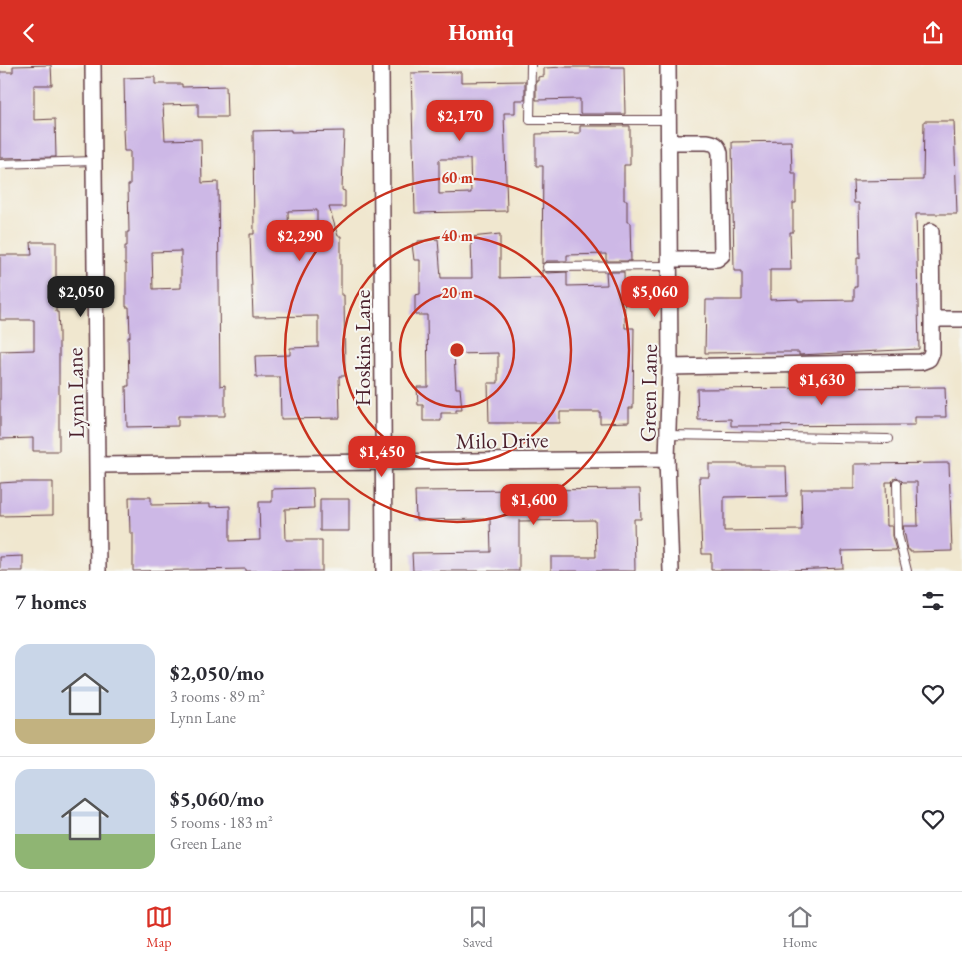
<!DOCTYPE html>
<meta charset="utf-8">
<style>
:root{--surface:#fff;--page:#f2f2f3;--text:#2b2b33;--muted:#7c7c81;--line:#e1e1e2;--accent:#d93025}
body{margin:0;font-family:"EB Garamond",serif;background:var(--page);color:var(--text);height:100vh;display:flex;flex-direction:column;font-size:19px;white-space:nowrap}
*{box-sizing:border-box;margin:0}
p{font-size:16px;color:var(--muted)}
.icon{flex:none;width:28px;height:28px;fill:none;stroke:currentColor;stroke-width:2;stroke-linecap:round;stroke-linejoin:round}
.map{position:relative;height:506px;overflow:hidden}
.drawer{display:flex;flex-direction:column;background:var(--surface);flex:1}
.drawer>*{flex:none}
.price{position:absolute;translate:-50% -42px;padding:0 11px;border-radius:10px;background:var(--accent);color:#fff;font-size:16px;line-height:32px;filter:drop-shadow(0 1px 2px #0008)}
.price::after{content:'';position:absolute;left:50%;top:30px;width:15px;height:11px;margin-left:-8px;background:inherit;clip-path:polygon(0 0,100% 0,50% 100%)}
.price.current{background:#222;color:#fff}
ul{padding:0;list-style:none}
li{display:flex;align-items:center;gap:15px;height:125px;padding:0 15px}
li+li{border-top:1px solid var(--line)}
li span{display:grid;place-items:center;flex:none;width:140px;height:100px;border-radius:15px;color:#555}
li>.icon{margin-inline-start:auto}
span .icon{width:60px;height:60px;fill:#fffc;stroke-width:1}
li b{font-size:21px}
h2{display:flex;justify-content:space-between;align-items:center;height:60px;padding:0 15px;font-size:21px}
header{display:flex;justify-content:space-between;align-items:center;height:65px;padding:0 15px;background:var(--accent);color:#fff;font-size:22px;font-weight:800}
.tabs{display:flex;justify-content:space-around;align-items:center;height:70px;border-top:1px solid var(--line);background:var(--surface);font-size:14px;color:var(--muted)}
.tabs a{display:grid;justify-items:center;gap:2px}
.tabs .current{color:var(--accent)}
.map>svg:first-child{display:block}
.building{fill:#cdb8e6;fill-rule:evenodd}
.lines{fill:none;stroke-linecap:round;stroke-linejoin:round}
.lane-casing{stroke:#633d44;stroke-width:10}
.street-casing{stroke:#633d44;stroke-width:18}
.lane{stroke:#fff;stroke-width:8}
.street{stroke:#fff;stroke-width:15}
.ring{fill:none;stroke:#c8321e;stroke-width:2.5}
.labels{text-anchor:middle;stroke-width:4;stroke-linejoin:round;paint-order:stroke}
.street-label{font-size:22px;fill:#4a1f2b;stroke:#f6f6f2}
.centre{fill:#c8321e;stroke:#f6f6f2;stroke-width:2.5}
.ring-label{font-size:15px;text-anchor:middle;font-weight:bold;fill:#c8321e;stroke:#f6f6f2;stroke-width:4;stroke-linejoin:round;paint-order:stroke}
</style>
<header><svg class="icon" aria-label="back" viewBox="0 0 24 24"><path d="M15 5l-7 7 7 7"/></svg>Homiq<svg class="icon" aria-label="share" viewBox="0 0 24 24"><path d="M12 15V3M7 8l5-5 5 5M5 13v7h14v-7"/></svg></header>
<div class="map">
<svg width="962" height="506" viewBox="0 0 962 506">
<rect width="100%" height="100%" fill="#f6f6f2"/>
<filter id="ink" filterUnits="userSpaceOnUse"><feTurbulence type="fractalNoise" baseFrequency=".02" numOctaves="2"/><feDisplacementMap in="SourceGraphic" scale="10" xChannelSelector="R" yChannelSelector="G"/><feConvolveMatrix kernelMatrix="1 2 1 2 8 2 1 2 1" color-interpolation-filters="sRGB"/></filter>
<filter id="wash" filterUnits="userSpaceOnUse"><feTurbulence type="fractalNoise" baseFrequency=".0096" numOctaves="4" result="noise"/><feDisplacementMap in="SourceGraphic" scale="20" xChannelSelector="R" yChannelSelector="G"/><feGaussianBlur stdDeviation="1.12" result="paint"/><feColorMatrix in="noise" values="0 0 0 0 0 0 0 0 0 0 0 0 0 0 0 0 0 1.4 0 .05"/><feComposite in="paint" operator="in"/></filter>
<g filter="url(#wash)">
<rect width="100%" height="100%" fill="#f0e7cf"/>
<g id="blocks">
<!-- building -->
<path class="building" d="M51,0L52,20H34V55L55,54L56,92L0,93V7H13V1Z
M565,2H624L625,49H580V34L536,35V16H538V12L544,11V3Z
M461,7V17L525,16V35H515V48H504L507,146L415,148L411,8ZM441,94H470L471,128L439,129V95Z
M155,12V19H182V22L226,21L227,52H198V39L163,40L165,75L201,74L202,118L218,117L220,321L225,320V351H178V361L127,362L126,321H129L128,272H130L129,242H126V199H125V181H127V167H129L128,120H130V86H124L123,64H125L124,13ZM181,186V223L153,224L152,187Z
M924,56H954L957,149H916L919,284L799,290V287H774L705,288L706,235H742V206H734L732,77L791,76L792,108H796V138H793V167H790L791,205H770V235L798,234V236L854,235V222H857V193H860L859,138H854L853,116L923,115Z
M580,61H630V100H624V135H627V157H630L631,196H606V189L567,190V196H547L542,199L543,101H536V69L580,68Z
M291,65V67L344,66L342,125L345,126V142H329L338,171H341V230H344L345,311H339L340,353L281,354L280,312H256L255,291L290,290V283L318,282V251L253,252L250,169H254L253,66ZM317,145V182H289L288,146Z
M500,169V213L542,212V205L547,208L567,207V221L607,220L606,207H624L625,263H634L633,343H629V357L600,358V347H560V358H489L488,318H498V288L454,289L456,323H460L462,345H456V348H441V356H423V340H418L417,322H428L427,250H415V230L420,229V195H414L412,179H418V176L438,174L441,213H472L471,172Z
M31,177H56V247H58L59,268V386H33V373L0,374V286L34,285V255H0V190H32Z
M945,322L946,352H915V360L731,361V354L698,355L697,324Z
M949,398L952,486L910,487V485H908L903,461H918L917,417H903L897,412L894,413L892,417H886L887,461H892V471L896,485L842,486L843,503L789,505H711V489H702L699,412H709V399H742V401H786L787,431L724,432V466L802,465L801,424H854V399Z
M16,417H53V450L0,451V418Z
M313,423L314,443L285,444L286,475H322V506H246V504L133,506V468H130L129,432H151V440L210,439V442L230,441V476L260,475L259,437H272V424Z
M640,424L641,454H634L635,506H551V492H596L595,455L519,456V506H413L412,488L491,487L490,454L416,455L415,426Z
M320,434H349V466H320Z
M23,491V506H0V492Z"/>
</g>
</g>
<g filter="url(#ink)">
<use href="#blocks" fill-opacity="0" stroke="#633d44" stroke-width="1"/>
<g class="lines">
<!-- lane casing -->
<g class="lane-casing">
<path id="lane" d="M531,0L530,55H669
M0,99L94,96
M547,202L670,201
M668,370L888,374
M897,418L898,470L907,506"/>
</g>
<!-- street casing -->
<g class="street-casing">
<path id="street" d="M93,0L98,506
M381,0L384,506
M668,0L670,302L667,394L671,506
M668,77H707C715,78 718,80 720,88L722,187V190L717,194H670
M931,166L932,257
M670,302L921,297L929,294L932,287V257L939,254H962
M97,400L667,394"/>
</g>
<!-- lane -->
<use href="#lane" class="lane"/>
<!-- street -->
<use href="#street" class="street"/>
</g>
</g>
<!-- distance rings -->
<g class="ring">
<circle cx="457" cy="285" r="57"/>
<circle cx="457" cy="285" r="114"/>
<circle cx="457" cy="285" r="172"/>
</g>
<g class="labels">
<!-- street labels -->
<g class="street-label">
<text transform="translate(362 283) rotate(-90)" y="8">Hoskins Lane</text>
<text transform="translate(75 328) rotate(-91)" y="8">Lynn Lane</text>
<text transform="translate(648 328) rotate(-89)" y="8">Green Lane</text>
<text transform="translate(502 375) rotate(-1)" y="8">Milo Drive</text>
</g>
</g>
<circle cx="457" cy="285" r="8" class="centre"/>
<g class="ring-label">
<text x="457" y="118">60 m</text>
<text x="457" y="176">40 m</text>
<text x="457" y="233">20 m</text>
</g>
</svg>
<b class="price" style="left:460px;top:77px">$2,170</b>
<b class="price" style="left:300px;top:197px">$2,290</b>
<b class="price current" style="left:81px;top:253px">$2,050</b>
<b class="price" style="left:655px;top:253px">$5,060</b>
<b class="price" style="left:822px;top:341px">$1,630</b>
<b class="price" style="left:382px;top:413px">$1,450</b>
<b class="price" style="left:534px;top:461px">$1,600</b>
</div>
<section class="drawer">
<h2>7 homes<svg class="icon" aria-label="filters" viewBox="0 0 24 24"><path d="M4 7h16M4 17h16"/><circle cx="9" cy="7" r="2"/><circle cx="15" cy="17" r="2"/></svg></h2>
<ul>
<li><span style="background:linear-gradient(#c9d6e8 75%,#c2b280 0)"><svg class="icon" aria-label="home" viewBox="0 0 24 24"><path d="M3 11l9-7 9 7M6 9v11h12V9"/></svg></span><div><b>$2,050/mo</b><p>3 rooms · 89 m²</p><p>Lynn Lane</p></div><svg class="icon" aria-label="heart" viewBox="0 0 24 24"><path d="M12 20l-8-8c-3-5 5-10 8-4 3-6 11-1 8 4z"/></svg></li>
<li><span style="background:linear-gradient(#c9d6e8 65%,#8fb573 0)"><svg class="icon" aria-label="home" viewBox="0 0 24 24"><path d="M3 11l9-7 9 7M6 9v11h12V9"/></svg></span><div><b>$5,060/mo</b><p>5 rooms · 183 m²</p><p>Green Lane</p></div><svg class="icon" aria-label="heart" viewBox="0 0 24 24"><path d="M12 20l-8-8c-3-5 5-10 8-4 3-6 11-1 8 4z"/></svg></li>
</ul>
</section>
<nav class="tabs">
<a class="current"><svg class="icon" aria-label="map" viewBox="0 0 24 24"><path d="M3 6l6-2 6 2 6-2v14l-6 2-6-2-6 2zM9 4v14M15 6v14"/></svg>Map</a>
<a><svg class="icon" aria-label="saved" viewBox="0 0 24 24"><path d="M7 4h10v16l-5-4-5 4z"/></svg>Saved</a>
<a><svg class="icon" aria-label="home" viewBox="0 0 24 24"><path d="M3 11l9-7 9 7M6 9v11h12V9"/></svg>Home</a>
</nav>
